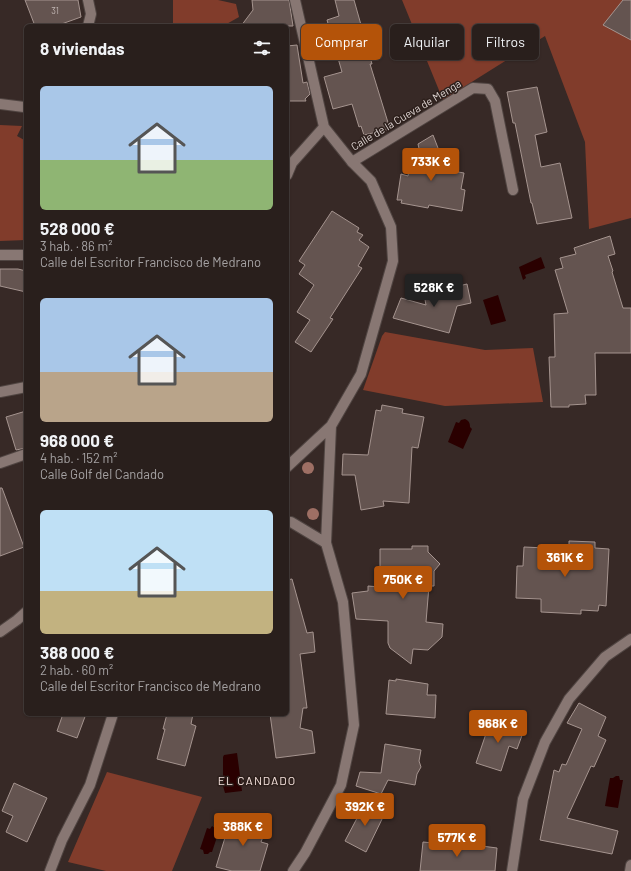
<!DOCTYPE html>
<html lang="es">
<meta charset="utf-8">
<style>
:root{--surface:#291f1c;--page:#312725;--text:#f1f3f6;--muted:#a5a2a3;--line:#453d3b;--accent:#b45309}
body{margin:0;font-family:Barlow,sans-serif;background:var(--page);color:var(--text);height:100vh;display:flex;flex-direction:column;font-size:15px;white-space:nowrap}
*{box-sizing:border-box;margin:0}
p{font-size:13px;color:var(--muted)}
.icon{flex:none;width:22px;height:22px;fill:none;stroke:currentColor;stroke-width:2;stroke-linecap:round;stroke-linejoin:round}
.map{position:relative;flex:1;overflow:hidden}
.panel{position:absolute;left:24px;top:24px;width:265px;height:692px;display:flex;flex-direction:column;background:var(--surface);border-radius:6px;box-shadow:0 1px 3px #0004,0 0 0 1px var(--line)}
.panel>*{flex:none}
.banner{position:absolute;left:301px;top:24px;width:270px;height:36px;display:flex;gap:8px}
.price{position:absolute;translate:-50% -34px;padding:0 9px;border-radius:4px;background:var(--accent);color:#fff;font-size:13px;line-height:26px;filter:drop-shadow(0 1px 2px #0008)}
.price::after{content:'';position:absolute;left:50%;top:24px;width:12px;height:9px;margin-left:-6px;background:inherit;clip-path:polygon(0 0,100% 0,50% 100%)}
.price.active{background:#222;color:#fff}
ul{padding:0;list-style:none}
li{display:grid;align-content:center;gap:8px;height:212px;padding:0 16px}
li span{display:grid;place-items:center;height:124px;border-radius:6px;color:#555}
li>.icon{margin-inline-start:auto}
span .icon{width:72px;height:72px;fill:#fffc;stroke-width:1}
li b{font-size:17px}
h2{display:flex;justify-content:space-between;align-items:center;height:48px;padding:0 16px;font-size:17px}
.tag{padding:0 14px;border-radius:6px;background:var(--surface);box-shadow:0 1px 3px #0004,0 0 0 1px var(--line);font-size:14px;line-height:36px}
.tag.active{background:var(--accent);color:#fff}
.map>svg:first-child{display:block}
.green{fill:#813c2b}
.water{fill:#2a0000}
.building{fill:#645450;stroke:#a5948f}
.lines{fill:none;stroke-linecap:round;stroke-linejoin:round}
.service-casing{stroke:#504542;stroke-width:12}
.minor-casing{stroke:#504542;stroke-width:12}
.service{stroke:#887773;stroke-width:10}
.minor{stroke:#887773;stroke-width:10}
.tree{fill:#9e6f64}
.labels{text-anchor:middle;stroke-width:3;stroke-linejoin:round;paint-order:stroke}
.number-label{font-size:9px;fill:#c0b5b2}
.street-label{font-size:11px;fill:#dfd5d3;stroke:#2d201c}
.neighbourhood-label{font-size:12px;letter-spacing:1px;fill:#f3e0db;stroke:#2d201c}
</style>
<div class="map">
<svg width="631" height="871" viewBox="0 0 631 871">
<rect width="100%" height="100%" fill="#372926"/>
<!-- green -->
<path class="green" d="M173,0H218L236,4L239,17L223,26H173Z
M402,0H631V218L589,229L585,142L545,36L443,100Z
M0,125L22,126L17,136L26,141V240L0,241Z
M385,332L485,350L533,348L543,402L445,406L363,390L382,336Z
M107,772L202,797L172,871H106L68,862Z"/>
<!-- water -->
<path class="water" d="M541,257L545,268L525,275L526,278L523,280L519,267Z
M498,295L506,321L491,325L483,300Z
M465,419C469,421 470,423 470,427L472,429L463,449L448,442L456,422L459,423L461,420Z
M237,753L242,791L225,793L223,786V757L224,755Z
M616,776H619L620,780H623L618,808L605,806L610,778H613Z
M212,826L219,831L212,852H210L208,854H204L203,850L200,849L207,828L210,829Z"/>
<!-- building -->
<path class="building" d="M25,0H78L81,17L56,26H35Z
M252,0H289L293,26H241L253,10Z
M335,0H354L372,64H370L390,129L364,135L361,126L359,127L352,104L333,109L324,77L342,72L327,20L339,16Z
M623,0H631V40L603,25Z
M297,45L303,83L307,82L310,94L305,99L306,101H287V46Z
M537,87L547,132L535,135L541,167L560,163L572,218L537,224L532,203H531L515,123H513L507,92Z
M433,135L438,148L441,169L464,173L461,189L465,190L462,211L429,205L428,208L401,203L402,200H397L401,174L408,176L410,163L415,165L416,161L422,162L418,144Z
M332,211L359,228L357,232L363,235L359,240L369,247L358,266L362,268L330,318L333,319L311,352L295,342L310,320L297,312L314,285L299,274L305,265L299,261Z
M610,236L615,254L608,256L613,271L612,272L623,308H631V353H595L596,395H585L586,404L569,405V407H551L549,357H555L554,314L568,313L555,270L563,268L560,258L576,254L574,248Z
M0,269H18L26,271V292L0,286Z
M467,284L471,303L457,306L449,333L393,318L401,298L426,305L424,294Z
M382,405L403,409L402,413L424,417L418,448L412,447L409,503L383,501L384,506L361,510L355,475H342L343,454L368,455L376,410L381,411Z
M26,411V448L16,450L6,417Z
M0,488H2L24,547L0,556Z
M569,541L595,542V548L609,549L606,606L599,605L598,611L581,610V614L541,612V599L516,598L517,566H523L524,547L569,549Z
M412,546H428V552L440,564L434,571V586H429L426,622L443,624L442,637L428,650L413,649L411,664L390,648L388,643V621L356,619L352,593L368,591V586L380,587V549H412Z
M292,579L307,633L313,632L315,652L300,654L307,708H303L300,728L312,731L315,753L276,758L270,714H287V580Z
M396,679L428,684L427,695H436L435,718L386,714L389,680L396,681Z
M579,703L606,717L598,736L606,740L594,767L591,766L567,818L618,831L612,854L540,840L554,770L559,772L562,764L566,765L582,729L567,723Z
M63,714H86L77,738L57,731Z
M167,714H193L191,724L196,726L185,766L157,759L165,729H163Z
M491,719L524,730L517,749L509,746L501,771L476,763Z
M385,744L421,750L419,761L421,767L417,774L415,785L388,780L381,794L356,786L360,772L381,773Z
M14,783L47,798L27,842L6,832L13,816L2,811Z
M365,803L385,813L366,852L345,841Z
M231,818L253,823V825L266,829L261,842L268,844L260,871H232L216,867Z
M423,842L474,847V845L497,848L495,871H420Z"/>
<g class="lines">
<!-- service casing -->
<g class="service-casing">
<path id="service" d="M352,162L473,88L488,89L495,101L513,190"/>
</g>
<!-- minor casing -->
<g class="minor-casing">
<path id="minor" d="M88,0L91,14L88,26
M0,104L24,107L26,106
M287,175L292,163L324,127L295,0
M0,255H26
M0,392L26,387
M0,463L26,454
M287,467L331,426
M287,522H291L326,543
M0,632L17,620L26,612
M50,871L62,840L90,785L113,714
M293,871L305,853L341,785L354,725L343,602L326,543L331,426L361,374L393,261L391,227L371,181L352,162L324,127
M512,871L523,799L545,742L569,699L605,657L631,639
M630,871L631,865"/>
</g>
<!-- service -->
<use href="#service" class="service"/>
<!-- minor -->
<use href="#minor" class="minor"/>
</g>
<!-- trees -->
<g class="tree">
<circle cx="308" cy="468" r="6"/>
<circle cx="313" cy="514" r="6"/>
</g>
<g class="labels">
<!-- number labels -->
<g class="number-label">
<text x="55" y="14">31</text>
</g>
<!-- street labels -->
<g class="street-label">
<text transform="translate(406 115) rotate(-31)" y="4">Calle de la Cueva de Menga</text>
</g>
<!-- neighbourhood labels -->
<g class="neighbourhood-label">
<text x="257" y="785">EL CANDADO</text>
</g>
</g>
</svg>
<b class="price" style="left:431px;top:182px">733K €</b>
<b class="price active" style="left:434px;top:308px">528K €</b>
<b class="price" style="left:565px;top:578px">361K €</b>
<b class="price" style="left:403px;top:600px">750K €</b>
<b class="price" style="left:498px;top:744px">968K €</b>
<b class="price" style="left:365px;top:827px">392K €</b>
<b class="price" style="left:243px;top:847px">388K €</b>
<b class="price" style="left:457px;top:858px">577K €</b>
<div class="banner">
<a class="tag active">Comprar</a>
<a class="tag">Alquilar</a>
<a class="tag">Filtros</a>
</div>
<section class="panel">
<h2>8 viviendas<svg class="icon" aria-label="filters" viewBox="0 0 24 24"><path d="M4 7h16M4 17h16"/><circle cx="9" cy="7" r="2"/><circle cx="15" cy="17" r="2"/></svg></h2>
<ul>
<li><span style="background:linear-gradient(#a9c7e8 60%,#8fb573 0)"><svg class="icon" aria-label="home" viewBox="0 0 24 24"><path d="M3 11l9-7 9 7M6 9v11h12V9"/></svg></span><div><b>528 000 €</b><p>3 hab. · 86 m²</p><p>Calle del Escritor Francisco de Medrano</p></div></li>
<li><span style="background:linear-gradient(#a9c7e8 60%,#b9a48a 0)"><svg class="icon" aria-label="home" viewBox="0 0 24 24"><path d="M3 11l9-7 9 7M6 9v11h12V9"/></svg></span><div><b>968 000 €</b><p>4 hab. · 152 m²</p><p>Calle Golf del Candado</p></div></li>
<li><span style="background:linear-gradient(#bfe0f5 65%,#c2b280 0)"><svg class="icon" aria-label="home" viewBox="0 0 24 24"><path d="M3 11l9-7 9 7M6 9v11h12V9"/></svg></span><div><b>388 000 €</b><p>2 hab. · 60 m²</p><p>Calle del Escritor Francisco de Medrano</p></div></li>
</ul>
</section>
</div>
